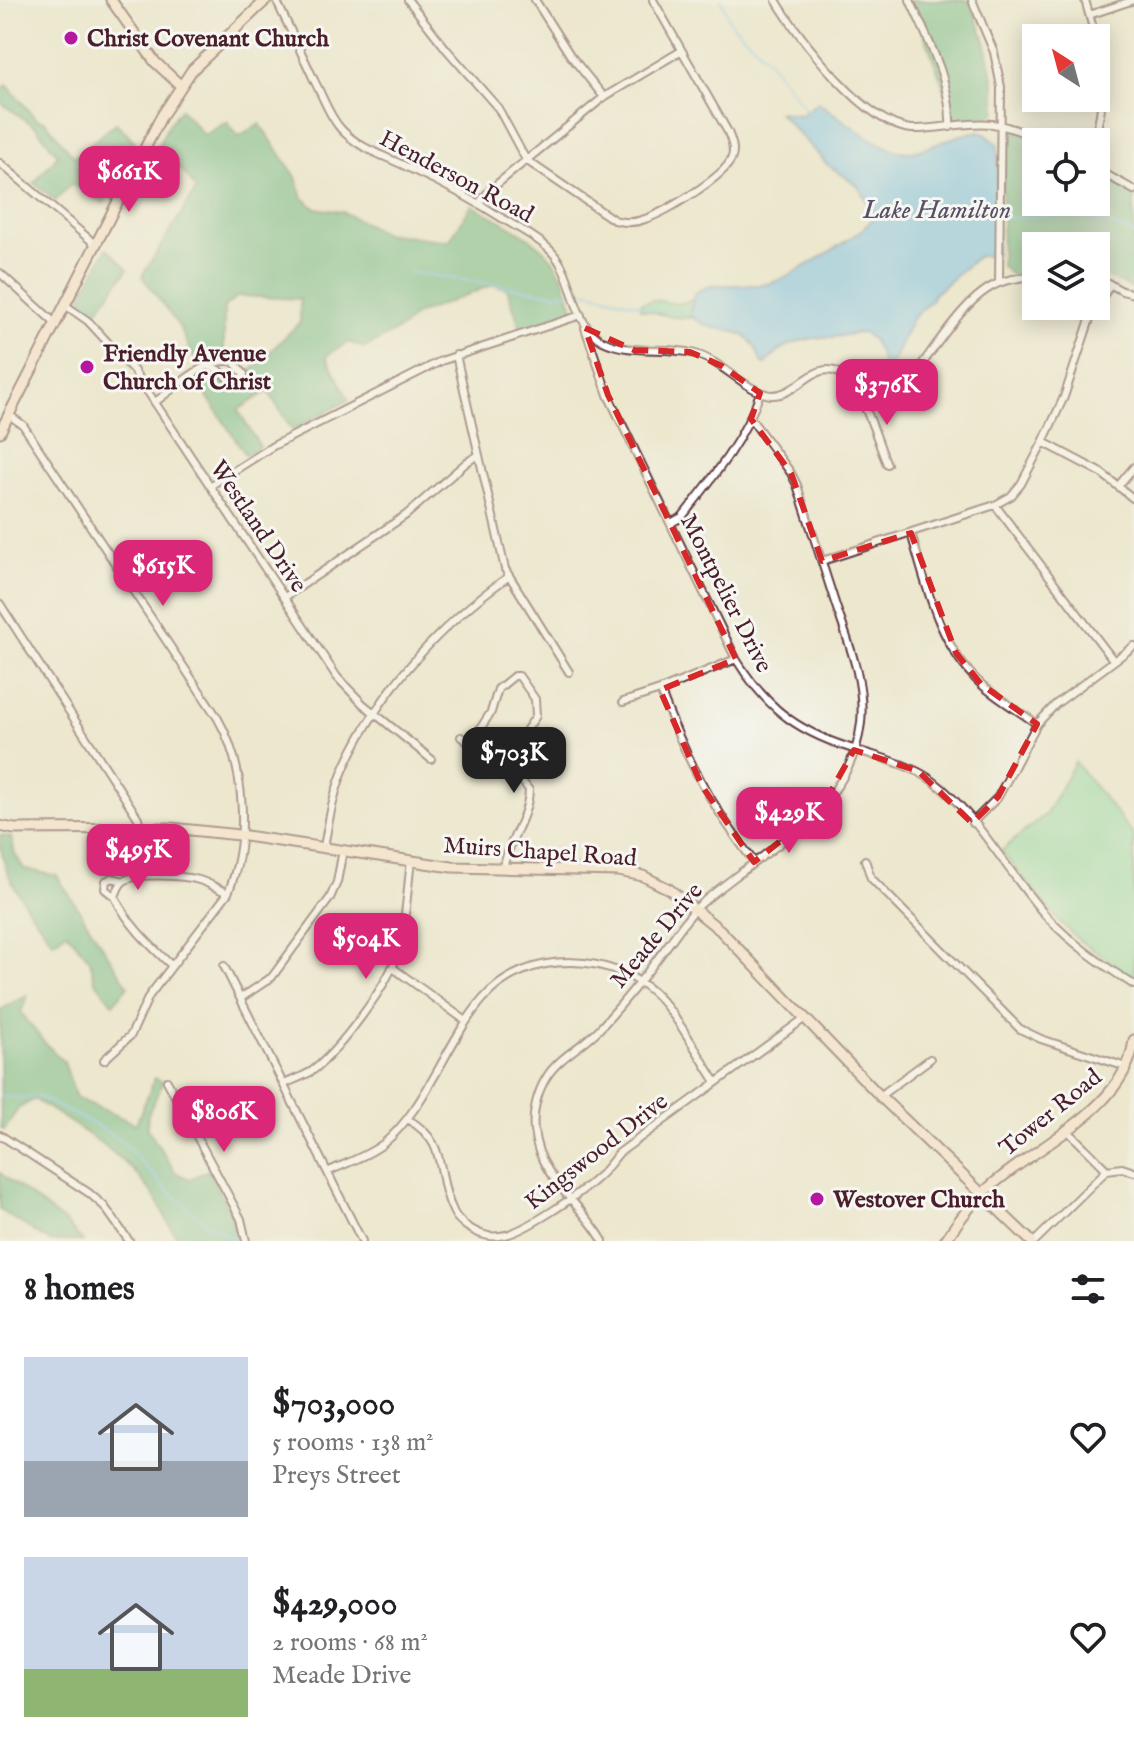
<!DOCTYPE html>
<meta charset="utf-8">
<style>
:root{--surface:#fff;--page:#f6f6f6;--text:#202124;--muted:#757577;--accent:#db2777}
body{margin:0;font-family:"IM FELL English",serif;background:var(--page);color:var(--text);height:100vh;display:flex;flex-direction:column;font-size:30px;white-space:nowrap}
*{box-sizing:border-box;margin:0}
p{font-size:26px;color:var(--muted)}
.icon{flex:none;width:44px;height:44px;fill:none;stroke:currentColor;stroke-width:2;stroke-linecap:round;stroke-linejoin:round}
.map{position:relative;height:1241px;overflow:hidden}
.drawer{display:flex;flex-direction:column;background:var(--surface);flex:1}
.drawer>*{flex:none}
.needle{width:52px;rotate:324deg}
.controls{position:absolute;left:1022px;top:24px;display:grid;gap:16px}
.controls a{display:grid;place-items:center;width:88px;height:88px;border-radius:0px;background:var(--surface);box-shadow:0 4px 20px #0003;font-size:40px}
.price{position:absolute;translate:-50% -68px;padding:0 18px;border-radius:16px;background:var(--accent);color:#fff;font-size:26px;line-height:52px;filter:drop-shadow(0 2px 4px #0008)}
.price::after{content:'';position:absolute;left:50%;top:48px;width:24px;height:18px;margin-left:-12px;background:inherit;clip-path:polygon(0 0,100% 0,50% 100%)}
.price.active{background:#222;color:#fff}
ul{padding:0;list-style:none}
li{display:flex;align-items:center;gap:24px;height:200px;padding:0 24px}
li span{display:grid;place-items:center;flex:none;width:224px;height:160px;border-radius:0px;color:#555}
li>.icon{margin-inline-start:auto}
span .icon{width:96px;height:96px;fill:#fffc;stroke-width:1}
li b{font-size:34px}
h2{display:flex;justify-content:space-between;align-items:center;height:96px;padding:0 24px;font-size:34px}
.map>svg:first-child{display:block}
.green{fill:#80d69a;stroke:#657a62;stroke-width:2}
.forest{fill:#68b782;stroke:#596b56;stroke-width:2}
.water{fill:#74c1ee;stroke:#5f708c;stroke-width:2}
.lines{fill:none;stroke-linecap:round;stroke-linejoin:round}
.stream{stroke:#74c1ee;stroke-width:2}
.street-casing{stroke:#623d43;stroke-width:10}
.secondary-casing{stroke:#623d43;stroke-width:13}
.street{stroke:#fff;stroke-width:6}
.secondary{stroke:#fce5cf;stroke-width:9}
.marked{fill:none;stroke:#d62828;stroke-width:6;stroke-dasharray:16 10;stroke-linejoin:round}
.poi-dot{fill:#b5179e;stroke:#f6f6f2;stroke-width:3}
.labels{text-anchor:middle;stroke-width:6;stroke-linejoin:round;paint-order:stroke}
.poi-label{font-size:24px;font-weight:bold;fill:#4a1f2b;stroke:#f6f6f2;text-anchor:start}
.street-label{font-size:24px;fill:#4a1f2b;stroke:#f6f6f2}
.water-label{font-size:26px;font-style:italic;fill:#575066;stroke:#f6f6f2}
</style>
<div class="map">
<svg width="1134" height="1241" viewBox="0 0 1134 1241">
<rect width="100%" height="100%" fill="#f6f6f2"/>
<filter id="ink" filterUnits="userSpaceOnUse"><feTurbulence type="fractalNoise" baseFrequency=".0125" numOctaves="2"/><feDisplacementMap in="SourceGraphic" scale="16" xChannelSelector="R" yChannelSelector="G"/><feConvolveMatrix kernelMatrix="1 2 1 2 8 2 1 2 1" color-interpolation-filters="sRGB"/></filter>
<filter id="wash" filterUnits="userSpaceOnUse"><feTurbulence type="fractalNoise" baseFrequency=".006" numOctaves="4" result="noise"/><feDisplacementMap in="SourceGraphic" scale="32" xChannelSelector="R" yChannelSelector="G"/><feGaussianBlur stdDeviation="1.8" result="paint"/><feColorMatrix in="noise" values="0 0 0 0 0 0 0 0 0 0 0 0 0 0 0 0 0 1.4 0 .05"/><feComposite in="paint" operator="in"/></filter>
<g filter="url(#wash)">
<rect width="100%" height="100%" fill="#ece7cd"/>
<!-- green -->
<path class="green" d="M654,300L678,304L693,300L690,314L693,318L673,317L640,309V303Z
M1075,762L1134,836V978L1077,939L1058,920L1001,851L1046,814Z"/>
<!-- forest -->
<path class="forest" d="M912,0H968C987,36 994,71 996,111L986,120L952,123V110Z
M7,85L36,119L45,121L74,157L116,123L136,143L104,203L71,184L55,201L34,183L58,155L36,127L0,102V91Z
M180,109L204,135L227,122L239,137L260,124L296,177L303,198L315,208L343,212L383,233L449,241L472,205C501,222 541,238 558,268C566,280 569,295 573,309L571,313L521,330L507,288L492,285L415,315L403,327L365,348L348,342L326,356L349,400L292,430L268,391L238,410L260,447L246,455L197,381L212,373L230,386L242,384L250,372L300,322V299L238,296L224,307V354L198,366L180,328L142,276L196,190L183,171L154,155L167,127Z
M1015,130L1041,142H1036V202H1096V172L1134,193V290L1096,271V246H1036V272L1012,276L1001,265L1004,140L1008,133Z
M107,248L128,269L93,316L80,304V299Z
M0,835L11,837L15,854L24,869L57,876L128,986L113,1004L95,981L90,960L67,932L53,942C29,910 0,876 0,835Z
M28,995L21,1012L43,1041L64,1062L76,1098L136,1124L155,1078L163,1082L148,1114L147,1128L176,1173L190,1179L208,1170L233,1218L239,1241H180C168,1226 162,1207 151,1192C122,1151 75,1126 34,1099L18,1109L4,1130L1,1128L0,1010Z
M0,1173L66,1223L83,1241H49L0,1210Z"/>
<!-- water -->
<path class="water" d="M818,102C841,117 887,159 916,151C939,145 957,133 981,131L998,144L996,255L978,256L933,295L932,299L912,319L886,376L882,374C884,364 881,360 878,351C868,323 852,336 832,337C805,337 783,343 765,364L761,362C748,315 713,341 690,314L694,294C715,278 742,289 767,284C786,280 863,234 873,218L874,213L857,185L828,165L778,112L801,115Z"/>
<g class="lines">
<!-- stream -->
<path class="stream" d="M721,0L730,22L766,57L808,113
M1003,217C1021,219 1036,216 1054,216C1075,215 1115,225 1134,234
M409,272L557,294L570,292
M576,292H590L659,310L691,314
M0,1097L41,1098L99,1127L123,1142L164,1187L208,1225L237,1241"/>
</g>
</g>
<g filter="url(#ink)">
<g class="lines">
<!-- street casing -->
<g class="street-casing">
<path id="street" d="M276,0C289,27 302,54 315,82C323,97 329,116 341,129C359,149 386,156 409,168C442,183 474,200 505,220C520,229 537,237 550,250C577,276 570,324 603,341C632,355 662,346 692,353C722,360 746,392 771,395C787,396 800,382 814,374C856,351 874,436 887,464
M408,0L447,50L498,108L526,160L614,220C624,223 635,223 645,219C664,213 727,176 732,157C735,149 731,140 728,132L653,0
M535,0L570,55L604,97
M776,0C798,37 866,126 912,129C938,130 965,121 992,124C1010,126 1028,134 1044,142
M910,0C928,40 952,83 950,127
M972,0L994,52L1001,87L999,283
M1085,0C1100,52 1111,89 1093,142
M1089,15L1134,0
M0,163L95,244
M1096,169L1134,190
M479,203L491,189L604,97L681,51
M0,273L56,324
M1096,276L1122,291L1134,294
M65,305L88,321L134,371L337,677L363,704L431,759
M585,328L608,395L736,659C768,711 801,734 860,751C885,759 911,765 933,781C977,814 1010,876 1047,917C1072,944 1103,965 1134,985
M456,355L505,569L569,672
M155,402C176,388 207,355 234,362L244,374L239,380L231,381L219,370L208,366
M863,403L885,402L896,397C926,366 959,299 999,283C1011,278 1024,277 1036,276
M9,415L23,425L217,717C246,767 250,840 228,893L149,996L131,1035L104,1060
M1043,442L1100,472L1134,499
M1119,485L1134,467
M210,486L273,446L441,361L581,315
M995,505L1114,661
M671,523L682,517C712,479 744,440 760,393
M911,533C926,585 939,646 981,684C998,699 1019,711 1037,724
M822,561L995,505L1011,496L1021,484L1043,442L1064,397L1091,316L1110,285
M285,597L406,515L467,462L477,456
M0,604L138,818L140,827
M660,690C686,759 710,804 754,862
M623,702L660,690L736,659
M461,737L522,781L529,790C528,819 508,840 503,869
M471,743L491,712L498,689L514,676H519L535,699L536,716L502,766
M972,823L998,797L1037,724L1056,704L1134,646
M324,847C329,819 334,790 346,764C381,689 441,624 508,577
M865,860L871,878L1020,1029L1041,1039L1126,1067
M115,897L105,889L106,881L112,878L124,881
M172,966C150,945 128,925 115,897C117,891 119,884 124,881C137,872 185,876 199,880C209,883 218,889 228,893
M224,966L362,1241
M393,968L466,1021
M241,998L272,977L330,898L337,882L343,850
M167,1081L241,1219L246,1241
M284,1084C293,1080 304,1076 312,1071C338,1052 390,983 398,952C406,923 407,891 411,861
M880,1096L930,1059
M407,1119C451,1143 434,1175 454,1213C457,1219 461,1222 466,1226C477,1233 487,1238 500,1236C523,1234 581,1193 599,1176C606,1170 612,1161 619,1153L805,1018
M1066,1129L1107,1170
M0,1135L89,1193L104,1206L129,1241
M329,1171C347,1163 367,1156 383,1144C427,1108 446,1042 483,999C526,948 618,951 662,1001C683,1025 699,1056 716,1082
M603,1241C581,1202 539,1179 534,1130C532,1113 537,1093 546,1078C559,1056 586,1045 603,1025C625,1001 645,976 664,950C676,935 687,916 702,903C762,850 851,813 861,723C865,682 849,644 836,606C823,565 810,525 797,485L791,473L751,419
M1035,1241L1107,1170L1122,1168L1134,1172"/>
</g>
<!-- secondary casing -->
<g class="secondary-casing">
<path id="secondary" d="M111,0L155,62L180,85
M0,432L161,117L192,70L266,0
M0,826L14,829L171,828L239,835L452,867L619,871L643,876L669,889L720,930L880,1096L1031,1241
M945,1241C958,1221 974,1200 992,1185C1039,1144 1126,1108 1134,1040"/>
</g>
<!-- street -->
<use href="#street" class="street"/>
<!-- secondary -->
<use href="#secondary" class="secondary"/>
</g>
</g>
<!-- marked area -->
<path d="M0 0H1134V1241H0ZM585,328L634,350L690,352L722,366L760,393L751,419L791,473L822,561L911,533L956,653L981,684L1037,724L998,797L972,823L918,771L854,750L821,809L754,862L702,786L660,690L736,659L608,395Z" fill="#ece7cd" fill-opacity=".55" fill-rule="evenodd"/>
<path class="marked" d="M585,328L634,350L690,352L722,366L760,393L751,419L791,473L822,561L911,533L956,653L981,684L1037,724L998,797L972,823L918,771L854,750L821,809L754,862L702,786L660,690L736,659L608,395Z"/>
<!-- markers -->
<g class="poi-dot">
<circle cx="71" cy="38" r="8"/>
<circle cx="87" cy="367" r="8"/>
<circle cx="817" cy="1199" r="8"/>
</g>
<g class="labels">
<!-- poi labels -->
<g class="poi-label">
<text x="87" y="46">Christ Covenant Church</text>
<text x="103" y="361">Friendly Avenue<tspan x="103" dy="28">Church of Christ</tspan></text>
<text x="833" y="1207">Westover Church</text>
</g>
<!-- street labels -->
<g class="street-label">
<text transform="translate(457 176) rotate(28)" y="8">Henderson Road</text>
<text transform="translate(259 526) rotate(56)" y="8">Westland Drive</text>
<text transform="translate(727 593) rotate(63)" y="8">Montpelier Drive</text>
<text transform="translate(540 851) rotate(4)" y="8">Muirs Chapel Road</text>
<text transform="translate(656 935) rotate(-50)" y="8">Meade Drive</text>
<text transform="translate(1050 1112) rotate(-39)" y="8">Tower Road</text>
<text transform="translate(596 1151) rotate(-38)" y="8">Kingswood Drive</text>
</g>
<!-- water labels -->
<g class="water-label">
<text x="937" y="218">Lake Hamilton</text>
</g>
</g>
</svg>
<div class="controls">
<a><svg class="needle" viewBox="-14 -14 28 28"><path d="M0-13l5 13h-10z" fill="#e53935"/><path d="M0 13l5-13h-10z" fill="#757577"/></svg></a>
<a><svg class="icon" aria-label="locate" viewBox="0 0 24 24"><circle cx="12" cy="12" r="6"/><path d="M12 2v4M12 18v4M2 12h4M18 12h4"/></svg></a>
<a><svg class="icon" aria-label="layers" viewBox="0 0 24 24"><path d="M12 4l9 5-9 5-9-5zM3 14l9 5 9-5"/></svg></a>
</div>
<b class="price" style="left:129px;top:214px">$661K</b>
<b class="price" style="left:887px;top:427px">$376K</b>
<b class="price" style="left:163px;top:608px">$615K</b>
<b class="price active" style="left:514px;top:795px">$703K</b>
<b class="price" style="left:789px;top:855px">$429K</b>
<b class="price" style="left:138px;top:892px">$495K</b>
<b class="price" style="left:366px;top:981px">$504K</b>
<b class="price" style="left:224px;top:1154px">$806K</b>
</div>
<section class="drawer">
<h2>8 homes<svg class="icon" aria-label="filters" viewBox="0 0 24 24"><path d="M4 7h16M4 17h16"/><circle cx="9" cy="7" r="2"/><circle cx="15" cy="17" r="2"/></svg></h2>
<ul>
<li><span style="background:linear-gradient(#c9d6e8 65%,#9aa5b1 0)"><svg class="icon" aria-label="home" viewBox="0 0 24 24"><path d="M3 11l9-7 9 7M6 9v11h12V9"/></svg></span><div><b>$703,000</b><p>5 rooms · 138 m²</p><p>Preys Street</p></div><svg class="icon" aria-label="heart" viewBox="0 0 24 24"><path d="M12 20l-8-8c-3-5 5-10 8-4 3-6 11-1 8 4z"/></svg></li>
<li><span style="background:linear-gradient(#c9d6e8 70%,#8fb573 0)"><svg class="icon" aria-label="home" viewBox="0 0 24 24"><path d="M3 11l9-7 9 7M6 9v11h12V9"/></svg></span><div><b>$429,000</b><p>2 rooms · 68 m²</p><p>Meade Drive</p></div><svg class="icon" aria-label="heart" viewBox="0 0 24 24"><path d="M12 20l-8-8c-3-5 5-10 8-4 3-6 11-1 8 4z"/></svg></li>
</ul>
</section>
